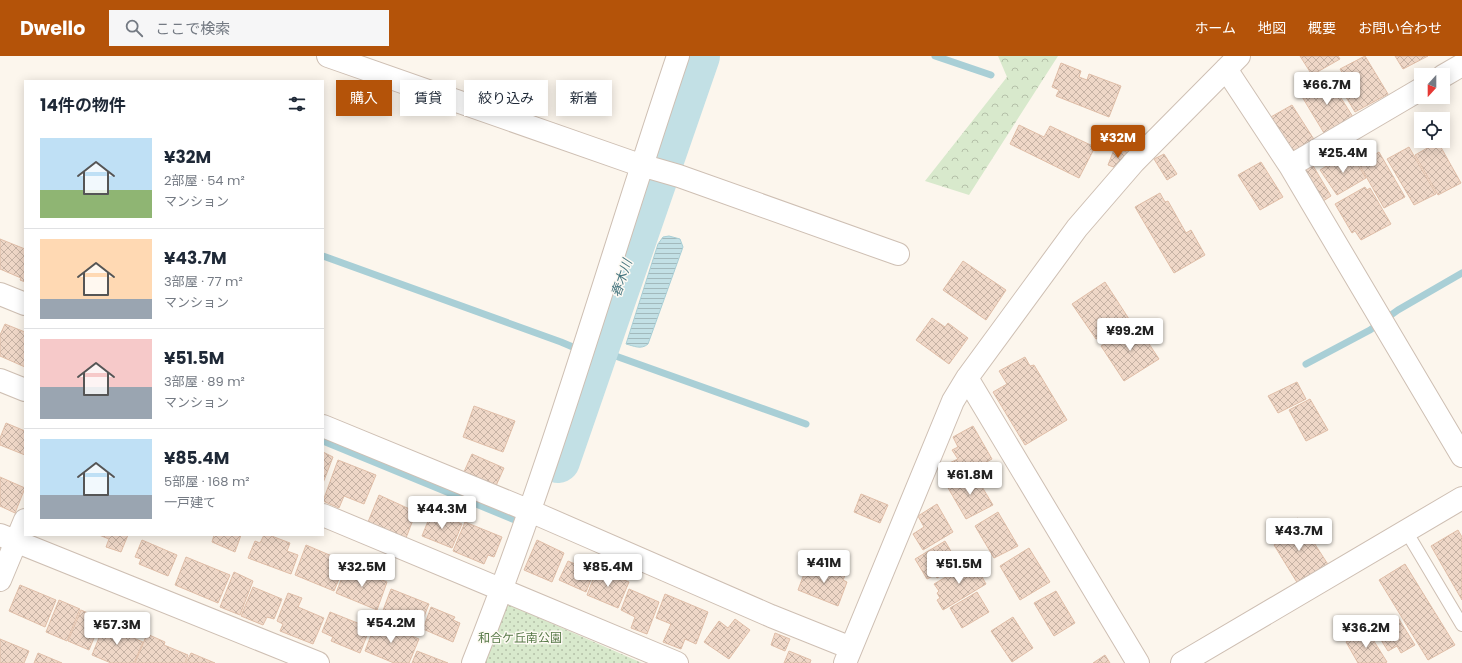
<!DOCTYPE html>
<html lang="ja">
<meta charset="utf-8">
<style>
:root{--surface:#fff;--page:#f6f6f7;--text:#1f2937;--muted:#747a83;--line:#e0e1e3;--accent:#b45309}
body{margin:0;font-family:Poppins,"Noto Sans JP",sans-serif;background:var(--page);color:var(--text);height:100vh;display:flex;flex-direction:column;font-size:15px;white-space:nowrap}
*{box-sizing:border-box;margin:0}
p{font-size:13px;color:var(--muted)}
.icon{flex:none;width:22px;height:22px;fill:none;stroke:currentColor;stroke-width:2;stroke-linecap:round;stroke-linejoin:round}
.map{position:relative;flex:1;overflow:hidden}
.details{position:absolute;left:24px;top:24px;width:300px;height:456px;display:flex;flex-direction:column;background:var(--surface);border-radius:0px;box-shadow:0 2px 10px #0003}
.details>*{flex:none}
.banner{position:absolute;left:336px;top:24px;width:380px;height:36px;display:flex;gap:8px}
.needle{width:26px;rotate:201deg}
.buttons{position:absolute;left:1414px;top:12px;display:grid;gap:8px}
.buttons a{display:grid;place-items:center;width:36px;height:36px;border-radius:0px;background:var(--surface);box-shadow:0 2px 10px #0003;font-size:20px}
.price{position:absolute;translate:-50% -34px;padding:0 9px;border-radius:4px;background:#fff;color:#222;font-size:13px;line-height:26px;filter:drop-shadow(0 1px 2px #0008)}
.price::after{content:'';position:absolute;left:50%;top:24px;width:12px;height:9px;margin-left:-6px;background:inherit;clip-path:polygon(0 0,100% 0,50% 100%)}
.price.selected{background:var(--accent);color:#fff}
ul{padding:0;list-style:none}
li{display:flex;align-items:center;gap:12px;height:100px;padding:0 16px}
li+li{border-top:1px solid var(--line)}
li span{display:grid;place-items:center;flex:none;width:112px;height:80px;border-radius:0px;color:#555}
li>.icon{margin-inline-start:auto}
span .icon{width:48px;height:48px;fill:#fffc;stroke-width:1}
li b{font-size:17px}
h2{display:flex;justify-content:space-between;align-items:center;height:48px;padding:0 16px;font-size:17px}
.pill{padding:0 14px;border-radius:0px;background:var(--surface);box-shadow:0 2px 10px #0003;font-size:14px;line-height:36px}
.pill.selected{background:var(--accent);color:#fff}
header{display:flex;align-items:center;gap:24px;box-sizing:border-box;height:56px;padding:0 20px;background:var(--accent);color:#fff}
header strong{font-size:19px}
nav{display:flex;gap:22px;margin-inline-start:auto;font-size:14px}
.search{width:280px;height:36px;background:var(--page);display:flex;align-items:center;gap:10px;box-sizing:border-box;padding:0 14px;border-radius:0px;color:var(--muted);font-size:15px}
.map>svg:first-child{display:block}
.grass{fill:url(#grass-dots)}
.forest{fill:url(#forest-crowns)}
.water{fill:url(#water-rules);stroke:#a9cfd6}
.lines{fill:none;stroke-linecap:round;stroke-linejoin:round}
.stream{stroke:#a9cfd6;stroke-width:7}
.river{stroke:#c2e0e5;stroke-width:44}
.building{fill:url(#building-cross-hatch);stroke:#e0bea8}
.lane-casing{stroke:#cebfb3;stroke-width:14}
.street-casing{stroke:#cebfb3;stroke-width:24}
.lane{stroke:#fff;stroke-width:12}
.street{stroke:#fff;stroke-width:22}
.labels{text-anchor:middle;stroke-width:3;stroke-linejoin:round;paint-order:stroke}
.park-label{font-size:12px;fill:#587a49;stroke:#fefaf4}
.water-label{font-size:13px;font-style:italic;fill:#487780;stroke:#fefaf4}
</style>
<header>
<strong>Dwello</strong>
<div class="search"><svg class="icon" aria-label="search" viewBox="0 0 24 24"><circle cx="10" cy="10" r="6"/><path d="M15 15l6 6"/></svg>ここで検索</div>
<nav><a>ホーム</a><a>地図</a><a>概要</a><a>お問い合わせ</a></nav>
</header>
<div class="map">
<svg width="1462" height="607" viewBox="0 0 1462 607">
<defs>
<pattern id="grass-dots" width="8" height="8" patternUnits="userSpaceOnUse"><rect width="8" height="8" fill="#d8e9cc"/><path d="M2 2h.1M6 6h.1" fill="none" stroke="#b4c0a8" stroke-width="1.8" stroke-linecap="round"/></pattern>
<pattern id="forest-crowns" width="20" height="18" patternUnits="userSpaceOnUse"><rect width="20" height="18" fill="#d8e9cc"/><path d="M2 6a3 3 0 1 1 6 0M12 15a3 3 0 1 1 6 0" fill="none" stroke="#b4c0a8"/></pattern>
<pattern id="water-rules" width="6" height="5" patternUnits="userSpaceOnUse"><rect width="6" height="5" fill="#c2e0e5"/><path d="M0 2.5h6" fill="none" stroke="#a2b9bc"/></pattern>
<pattern id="building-cross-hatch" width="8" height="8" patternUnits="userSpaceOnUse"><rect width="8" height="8" fill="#efd7c7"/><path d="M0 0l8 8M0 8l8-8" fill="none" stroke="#c6b2a4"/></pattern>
</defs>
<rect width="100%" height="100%" fill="#fcf6ed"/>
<!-- grass -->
<path class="grass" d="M505,547L642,607H482Z"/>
<!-- forest -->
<path class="forest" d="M998,0H1058L969,139L925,125L1007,21Z"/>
<!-- water -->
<path class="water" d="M669,180L680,183L683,191L648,288C641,294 634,290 626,288L658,188L663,181Z"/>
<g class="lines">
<!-- stream -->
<path class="stream" d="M935,0L991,19
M323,200L561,286L594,300
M596,293L806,368
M1306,308L1370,274L1398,254L1462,217
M323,385L515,464"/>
<!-- river -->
<path class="river" d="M558,405L698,0"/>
</g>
<!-- building -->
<path class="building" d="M1300,0H1338L1340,3L1312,19Z
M1365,0L1388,38L1355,56L1335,23L1343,18L1340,13Z
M1395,0H1428L1403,13Z
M1061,7L1081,15L1079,21L1087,24L1089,18L1121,30L1109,61L1056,40L1059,34L1052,31Z
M1329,23L1353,61L1324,77L1301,39Z
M1292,49L1315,85L1292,99L1269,62Z
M1019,69L1044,81L1050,70L1095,91L1079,122L1010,88Z
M1438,86L1461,127L1438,139L1415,99Z
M1115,91L1129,97L1122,114L1108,109Z
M1409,91L1436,138L1414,149L1387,103Z
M1350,96L1366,122L1337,139L1320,114Z
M1379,96L1405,141L1384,152L1359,108Z
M1164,98L1177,118L1167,124L1154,103Z
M1261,106L1283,141L1260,154L1238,119Z
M1312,108L1331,140L1317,149L1297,117Z
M1365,131L1367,134L1370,132L1391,168L1361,184L1355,175L1352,177L1335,148Z
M1160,137L1165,146L1168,145L1186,177L1191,174L1205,199L1174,217L1135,151Z
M0,183L25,193V226L20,224L21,222L0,213Z
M963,205L1006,234L986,264L943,234Z
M1105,226L1129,263L1096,283L1072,248Z
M932,262L945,271L948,267L968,282L949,308L916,284Z
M5,268L25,276V311L0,300V279Z
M1136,268L1159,303L1124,325L1101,290Z
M1025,301L1030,310L1034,309L1067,364L1025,389L993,336L1007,328L999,315Z
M1297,326L1306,343L1278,357L1268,340Z
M1310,343L1328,374L1306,385L1289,354Z
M474,350L515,365L503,396L463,381Z
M6,367L25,375V399L0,389V382Z
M973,370L992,403L957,422L947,408L958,403L952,394L958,391L953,381Z
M323,396L333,401L323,427Z
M472,398L504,412L495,432L463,418Z
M338,404L376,419L364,448L344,440L339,452L323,445Z
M973,416L993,449L966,463L947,430Z
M0,421L25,432L15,457L0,450Z
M861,438L888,449L880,467L854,456Z
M379,439L416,456L406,482L368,466Z
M937,448L953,476L923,494L913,478L924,471L918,460Z
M432,455L462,468L452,492L422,480Z
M998,456L1018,490L994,502L975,470Z
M1298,462L1329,510L1298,528L1274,489L1281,485L1275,475Z
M465,466L502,481L494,501L488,499L484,508L453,495Z
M1458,474L1462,481V544L1431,490Z
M99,479H128L121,496L106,491L109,483Z
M214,479H241L235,496L212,486Z
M264,479H269L290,487L287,495L298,499L291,518L248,502L255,485L260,487Z
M142,484L177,499L168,520L139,508L141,503L135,501Z
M537,484L564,497L552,526L524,514Z
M945,485L959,509L937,522L935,519L927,523L915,503Z
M306,489L346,506L334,535L295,519Z
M1029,492L1050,526L1020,544L1000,510Z
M186,501L230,519L218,547L175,529Z
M568,505L594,516L586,536L559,524Z
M973,505L986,528L943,554L937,544L940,542L937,537L939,535L934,528Z
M823,507L846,517L843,524L847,526L838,550L798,534L807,510L820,514Z
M1405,508L1455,589L1428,604L1379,524Z
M347,509L387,526L377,554L336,537Z
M597,513L629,526L618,552L587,539Z
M234,516L253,525L240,559L220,551Z
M20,529L56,544L45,571L9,555Z
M253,531L282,543L274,563L267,561L263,569L241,560Z
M391,533L429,548L419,573L382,557Z
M629,533L659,546L647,578L631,572L635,561L621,554Z
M1056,535L1075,567L1054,580L1034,547Z
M977,536L989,556L962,572L950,552Z
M288,537L302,542L298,551L324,562L313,588L280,575L283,568L277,565Z
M665,538L708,556L696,588L685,583L681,593L663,586L671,568L656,562Z
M59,544L80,553L67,585L46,576Z
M431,551L455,561L453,564L460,567L453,586L423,573Z
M81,554L102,563L89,594L68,585Z
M330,556L370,572L360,597L331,585L333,581L322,576Z
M1397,560L1415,589L1401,597L1397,590L1388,595L1374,573Z
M1013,561L1033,592L1012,606L991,575Z
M735,563L750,574L729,603L704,586L719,565L728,572Z
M376,566L419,583L409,607H394L365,595Z
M105,567L120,573L119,576L143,586L134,607H111L92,599Z
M1367,574L1387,606L1385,607H1358L1346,586Z
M775,577L790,583L785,595L771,589Z
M147,578L165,586L164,589L188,599L185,607H135Z
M0,583L29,595L24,607H0Z
M417,595L448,607H412Z
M789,595L811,604L810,607H784Z
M38,597L62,607H34Z
M191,597L215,607H186Z
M1105,599L1110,607H1093Z"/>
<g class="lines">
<!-- lane casing -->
<g class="lane-casing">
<path id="lane" d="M1406,475L1462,569"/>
</g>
<!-- street casing -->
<g class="street-casing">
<path id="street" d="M328,0L634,107L679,120L898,198
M1226,13L1290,110L1462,400
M1443,20L1462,9
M1290,110L1421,33
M0,238L25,248
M967,322L1138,607
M0,324L25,334
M323,370L530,455L771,560L851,592
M323,459L677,607
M0,479L318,607
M0,524L25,464
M473,607C552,409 610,202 678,0
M845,607L953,345L967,322L1077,172L1134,106L1239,0
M1182,607L1462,442"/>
</g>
<!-- lane -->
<use href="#lane" class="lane"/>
<!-- street -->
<use href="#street" class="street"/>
</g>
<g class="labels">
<!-- park labels -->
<g class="park-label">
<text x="520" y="586">和合ケ丘南公園</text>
</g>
<!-- water labels -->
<g class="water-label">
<text transform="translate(621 222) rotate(-71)" y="5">春木川</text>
</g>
</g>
</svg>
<div class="buttons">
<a><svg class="needle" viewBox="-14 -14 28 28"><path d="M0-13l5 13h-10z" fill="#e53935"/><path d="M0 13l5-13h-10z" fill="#747a83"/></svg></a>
<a><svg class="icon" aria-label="locate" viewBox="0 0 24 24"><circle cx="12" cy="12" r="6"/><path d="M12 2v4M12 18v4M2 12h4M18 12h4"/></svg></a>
</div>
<b class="price" style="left:1327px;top:50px">¥66.7M</b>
<b class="price selected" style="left:1118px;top:103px">¥32M</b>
<b class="price" style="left:1343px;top:118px">¥25.4M</b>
<b class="price" style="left:1130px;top:296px">¥99.2M</b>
<b class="price" style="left:970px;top:440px">¥61.8M</b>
<b class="price" style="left:442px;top:474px">¥44.3M</b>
<b class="price" style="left:1299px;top:496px">¥43.7M</b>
<b class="price" style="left:824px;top:528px">¥41M</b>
<b class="price" style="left:959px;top:529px">¥51.5M</b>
<b class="price" style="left:362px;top:532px">¥32.5M</b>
<b class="price" style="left:608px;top:532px">¥85.4M</b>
<b class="price" style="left:391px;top:588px">¥54.2M</b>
<b class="price" style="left:117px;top:590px">¥57.3M</b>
<b class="price" style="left:1366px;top:593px">¥36.2M</b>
<div class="banner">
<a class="pill selected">購入</a>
<a class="pill">賃貸</a>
<a class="pill">絞り込み</a>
<a class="pill">新着</a>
</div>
<section class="details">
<h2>14件の物件<svg class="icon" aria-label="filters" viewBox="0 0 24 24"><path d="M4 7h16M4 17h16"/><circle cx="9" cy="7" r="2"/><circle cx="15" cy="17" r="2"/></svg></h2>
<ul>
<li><span style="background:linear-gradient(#bfe0f5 65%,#8fb573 0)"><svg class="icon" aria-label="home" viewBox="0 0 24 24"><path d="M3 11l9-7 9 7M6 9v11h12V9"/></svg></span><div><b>¥32M</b><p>2部屋 · 54 m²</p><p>マンション</p></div></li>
<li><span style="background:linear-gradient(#ffd9b3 75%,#9aa5b1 0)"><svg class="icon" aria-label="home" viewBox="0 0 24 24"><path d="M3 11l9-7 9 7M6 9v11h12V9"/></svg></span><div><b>¥43.7M</b><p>3部屋 · 77 m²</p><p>マンション</p></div></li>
<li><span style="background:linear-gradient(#f6c9c9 60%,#9aa5b1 0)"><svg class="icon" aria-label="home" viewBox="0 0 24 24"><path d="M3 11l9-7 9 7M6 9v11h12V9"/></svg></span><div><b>¥51.5M</b><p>3部屋 · 89 m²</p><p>マンション</p></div></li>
<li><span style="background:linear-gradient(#bfe0f5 70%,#9aa5b1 0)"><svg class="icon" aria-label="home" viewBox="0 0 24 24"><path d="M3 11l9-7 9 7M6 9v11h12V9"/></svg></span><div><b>¥85.4M</b><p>5部屋 · 168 m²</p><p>一戸建て</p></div></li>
</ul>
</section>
</div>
